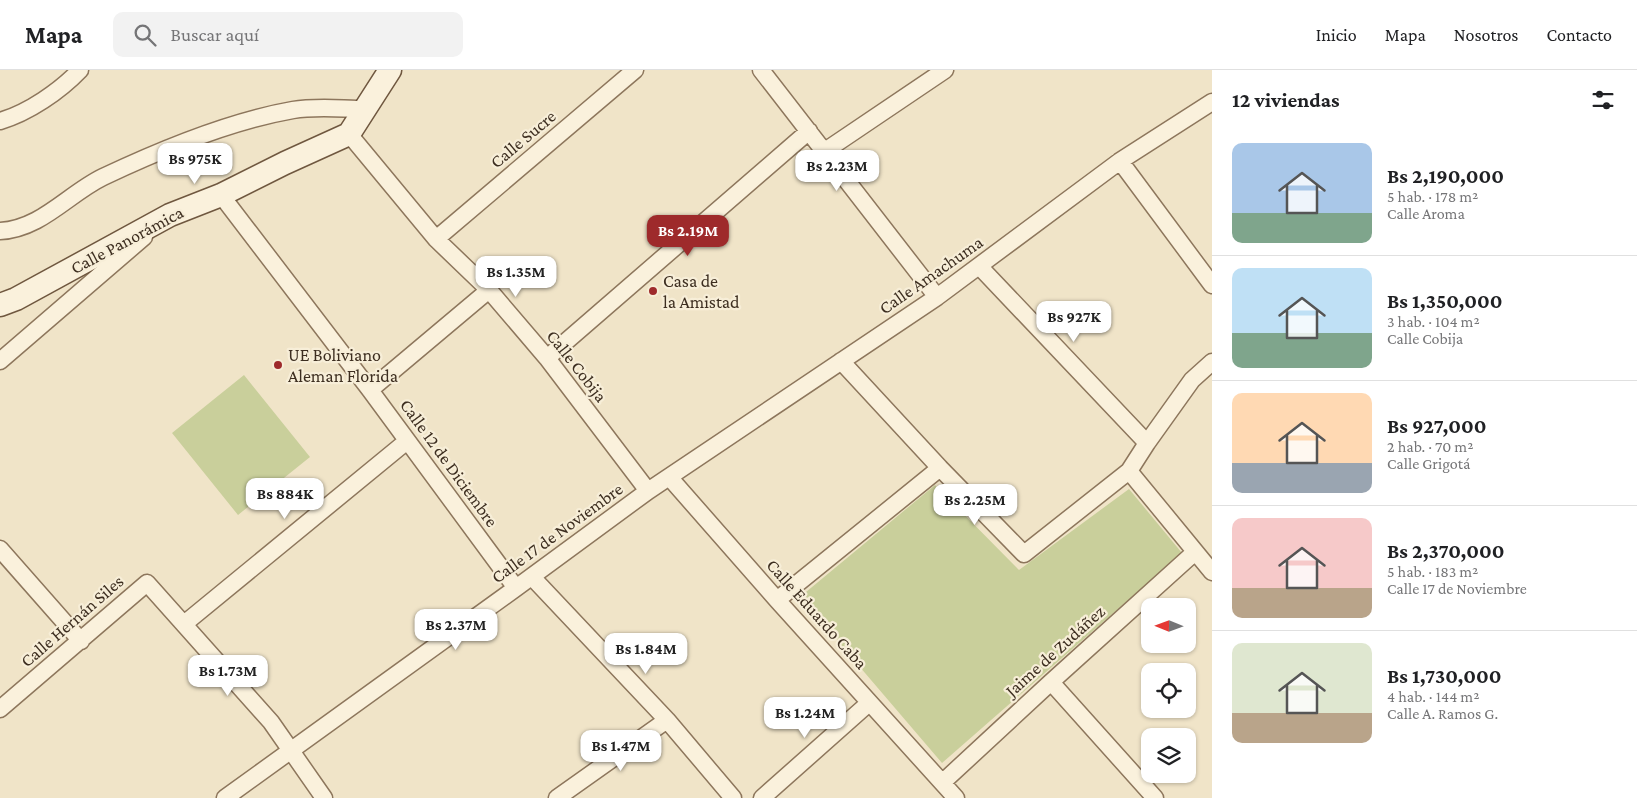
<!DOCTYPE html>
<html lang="es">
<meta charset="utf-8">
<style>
:root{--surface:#fff;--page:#f2f2f2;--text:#202124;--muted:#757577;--line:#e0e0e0;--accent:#9e2a2b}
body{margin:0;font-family:"Crimson Pro",serif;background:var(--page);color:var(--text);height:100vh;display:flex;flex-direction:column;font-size:19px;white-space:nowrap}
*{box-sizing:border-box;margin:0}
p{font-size:16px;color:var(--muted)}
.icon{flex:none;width:28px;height:28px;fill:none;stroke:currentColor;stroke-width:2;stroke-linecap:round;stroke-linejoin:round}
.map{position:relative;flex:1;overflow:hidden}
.panel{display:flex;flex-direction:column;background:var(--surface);width:425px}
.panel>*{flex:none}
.needle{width:32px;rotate:271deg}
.controls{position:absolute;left:1141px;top:528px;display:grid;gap:10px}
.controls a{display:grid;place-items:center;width:55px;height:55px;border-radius:10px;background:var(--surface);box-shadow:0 1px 4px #0004;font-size:25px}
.price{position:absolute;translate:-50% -42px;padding:0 11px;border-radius:10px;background:#fff;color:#222;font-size:16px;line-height:32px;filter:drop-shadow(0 1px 2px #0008)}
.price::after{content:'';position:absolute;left:50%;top:30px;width:15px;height:11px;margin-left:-8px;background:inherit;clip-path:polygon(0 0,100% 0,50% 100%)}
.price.selected{background:var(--accent);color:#fff}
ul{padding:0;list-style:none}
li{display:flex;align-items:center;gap:15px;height:125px;padding:0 20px}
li+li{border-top:1px solid var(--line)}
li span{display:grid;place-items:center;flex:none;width:140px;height:100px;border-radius:10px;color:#555}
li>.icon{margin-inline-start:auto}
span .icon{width:60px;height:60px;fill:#fffc;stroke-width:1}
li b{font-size:21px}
h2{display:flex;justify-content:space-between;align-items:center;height:60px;padding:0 20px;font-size:21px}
header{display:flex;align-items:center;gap:30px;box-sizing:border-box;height:70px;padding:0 25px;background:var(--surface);border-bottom:1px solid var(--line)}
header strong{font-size:24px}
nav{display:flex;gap:28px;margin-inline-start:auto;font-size:18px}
.search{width:350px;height:45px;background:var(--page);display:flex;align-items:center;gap:12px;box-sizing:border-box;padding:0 18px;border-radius:10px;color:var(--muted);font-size:19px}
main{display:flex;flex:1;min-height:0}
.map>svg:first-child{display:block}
.green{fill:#c9cf9b}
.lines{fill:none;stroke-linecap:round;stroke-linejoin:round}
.street-casing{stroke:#8d765c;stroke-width:19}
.secondary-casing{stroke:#6f573f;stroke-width:25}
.street{stroke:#faf1dc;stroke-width:16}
.secondary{stroke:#faf1dc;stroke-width:22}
.poi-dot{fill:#9e2a2b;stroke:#f7eed8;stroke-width:2}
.labels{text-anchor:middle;stroke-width:4.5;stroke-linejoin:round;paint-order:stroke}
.street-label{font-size:18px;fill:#3d2e20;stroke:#f7eed8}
.poi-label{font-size:18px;fill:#3d2e20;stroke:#f7eed8;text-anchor:start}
</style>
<header>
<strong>Mapa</strong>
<div class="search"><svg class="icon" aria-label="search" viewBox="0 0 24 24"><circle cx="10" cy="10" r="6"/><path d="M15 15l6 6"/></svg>Buscar aquí</div>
<nav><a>Inicio</a><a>Mapa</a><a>Nosotros</a><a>Contacto</a></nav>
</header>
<main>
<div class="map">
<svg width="1212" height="728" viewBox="0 0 1212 728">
<rect width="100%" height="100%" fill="#f0e4c8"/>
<!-- green -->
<path class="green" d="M244,305L310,387L238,445L172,363Z
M935,415L1019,500L1129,419L1182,483L942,693L800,527Z"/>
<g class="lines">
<!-- street casing -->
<g class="street-casing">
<path id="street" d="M761,0L937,227
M0,51C28,43 60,21 80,0
M349,64L436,169L489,220L547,288L648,421
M825,81L945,0
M1120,91L1212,215
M221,125L370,320L516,518
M0,161C41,159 68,124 103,107C160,80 230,51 293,40C316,36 342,39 366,39
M436,169L635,0
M979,196L1147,373
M547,288L809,61
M0,291L144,167
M841,291L940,398L1024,484L1129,401L1147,373L1192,310L1212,292
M370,320L489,220
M1129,401L1212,502
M670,408L777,530L956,728
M0,479L81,571
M532,507L667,650L733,728
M777,530L940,398
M184,554L407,371
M1051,612L1155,728
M0,639L147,513L271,652L324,728
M943,712L1051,612L1195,482
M225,728L516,518L648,421L937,227L1120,91L1212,32
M557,728L667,650
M762,728L869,633"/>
</g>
<!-- secondary casing -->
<g class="secondary-casing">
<path id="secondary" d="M0,235L16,229L170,145L221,125L285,93L349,64L390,0"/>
</g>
<!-- street -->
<use href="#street" class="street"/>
<!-- secondary -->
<use href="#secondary" class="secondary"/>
</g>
<!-- markers -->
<g class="poi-dot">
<circle cx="653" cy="221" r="5"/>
<circle cx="278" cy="295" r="5"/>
</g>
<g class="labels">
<!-- street labels -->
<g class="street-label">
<text transform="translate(523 69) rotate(-40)" y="6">Calle Sucre</text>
<text transform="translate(127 170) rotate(-28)" y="6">Calle Panorámica</text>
<text transform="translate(931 205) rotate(-35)" y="6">Calle Amachuma</text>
<text transform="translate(577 296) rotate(52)" y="6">Calle Cobija</text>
<text transform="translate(449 393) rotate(54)" y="6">Calle 12 de Diciembre</text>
<text transform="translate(557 463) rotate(-36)" y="6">Calle 17 de Noviembre</text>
<text transform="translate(817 544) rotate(48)" y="6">Calle Eduardo Caba</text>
<text transform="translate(72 551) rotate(-41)" y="6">Calle Hernán Siles</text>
<text transform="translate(1055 581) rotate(-42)" y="6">Jaime de Zudáñez</text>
</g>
<!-- poi labels -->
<g class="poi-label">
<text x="663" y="217">Casa de<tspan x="663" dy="21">la Amistad</tspan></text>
<text x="288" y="291">UE Boliviano<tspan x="288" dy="21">Aleman Florida</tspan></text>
</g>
</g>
</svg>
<div class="controls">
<a><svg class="needle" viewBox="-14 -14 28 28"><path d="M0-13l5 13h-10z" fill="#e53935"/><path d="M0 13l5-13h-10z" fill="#757577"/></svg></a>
<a><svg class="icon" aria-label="locate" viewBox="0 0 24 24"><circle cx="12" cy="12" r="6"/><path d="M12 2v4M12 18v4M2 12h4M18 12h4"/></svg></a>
<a><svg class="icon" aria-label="layers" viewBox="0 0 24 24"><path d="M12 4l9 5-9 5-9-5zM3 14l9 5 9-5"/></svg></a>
</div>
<b class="price" style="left:195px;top:115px">Bs 975K</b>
<b class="price" style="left:837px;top:122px">Bs 2.23M</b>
<b class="price selected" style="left:688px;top:187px">Bs 2.19M</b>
<b class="price" style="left:516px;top:228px">Bs 1.35M</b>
<b class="price" style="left:1074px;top:273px">Bs 927K</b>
<b class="price" style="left:285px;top:450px">Bs 884K</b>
<b class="price" style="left:975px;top:456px">Bs 2.25M</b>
<b class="price" style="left:456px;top:581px">Bs 2.37M</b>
<b class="price" style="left:646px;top:605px">Bs 1.84M</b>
<b class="price" style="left:228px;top:627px">Bs 1.73M</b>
<b class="price" style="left:805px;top:669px">Bs 1.24M</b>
<b class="price" style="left:621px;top:702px">Bs 1.47M</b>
</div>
<section class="panel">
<h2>12 viviendas<svg class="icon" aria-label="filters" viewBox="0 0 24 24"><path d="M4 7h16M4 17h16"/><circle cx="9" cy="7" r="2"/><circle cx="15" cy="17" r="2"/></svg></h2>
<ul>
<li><span style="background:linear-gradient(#a9c7e8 70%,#7fa58c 0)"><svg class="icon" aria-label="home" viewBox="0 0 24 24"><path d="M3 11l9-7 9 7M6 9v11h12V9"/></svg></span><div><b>Bs 2,190,000</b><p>5 hab. · 178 m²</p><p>Calle Aroma</p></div></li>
<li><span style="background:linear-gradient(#bfe0f5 65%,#7fa58c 0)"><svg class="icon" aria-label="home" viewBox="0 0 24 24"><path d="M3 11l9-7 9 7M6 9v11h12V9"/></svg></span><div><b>Bs 1,350,000</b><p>3 hab. · 104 m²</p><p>Calle Cobija</p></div></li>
<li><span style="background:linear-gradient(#ffd9b3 70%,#9aa5b1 0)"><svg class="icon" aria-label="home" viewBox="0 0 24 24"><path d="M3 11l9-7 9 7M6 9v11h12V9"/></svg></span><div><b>Bs 927,000</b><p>2 hab. · 70 m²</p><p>Calle Grigotá</p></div></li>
<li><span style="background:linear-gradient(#f6c9c9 70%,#b9a48a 0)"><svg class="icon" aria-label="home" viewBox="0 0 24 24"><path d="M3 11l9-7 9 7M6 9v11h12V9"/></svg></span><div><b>Bs 2,370,000</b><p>5 hab. · 183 m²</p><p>Calle 17 de Noviembre</p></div></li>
<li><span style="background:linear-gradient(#dfe7d0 70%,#b9a48a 0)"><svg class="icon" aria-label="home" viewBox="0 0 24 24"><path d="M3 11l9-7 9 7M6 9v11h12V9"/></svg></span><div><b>Bs 1,730,000</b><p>4 hab. · 144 m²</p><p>Calle A. Ramos G.</p></div></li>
</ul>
</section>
</main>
